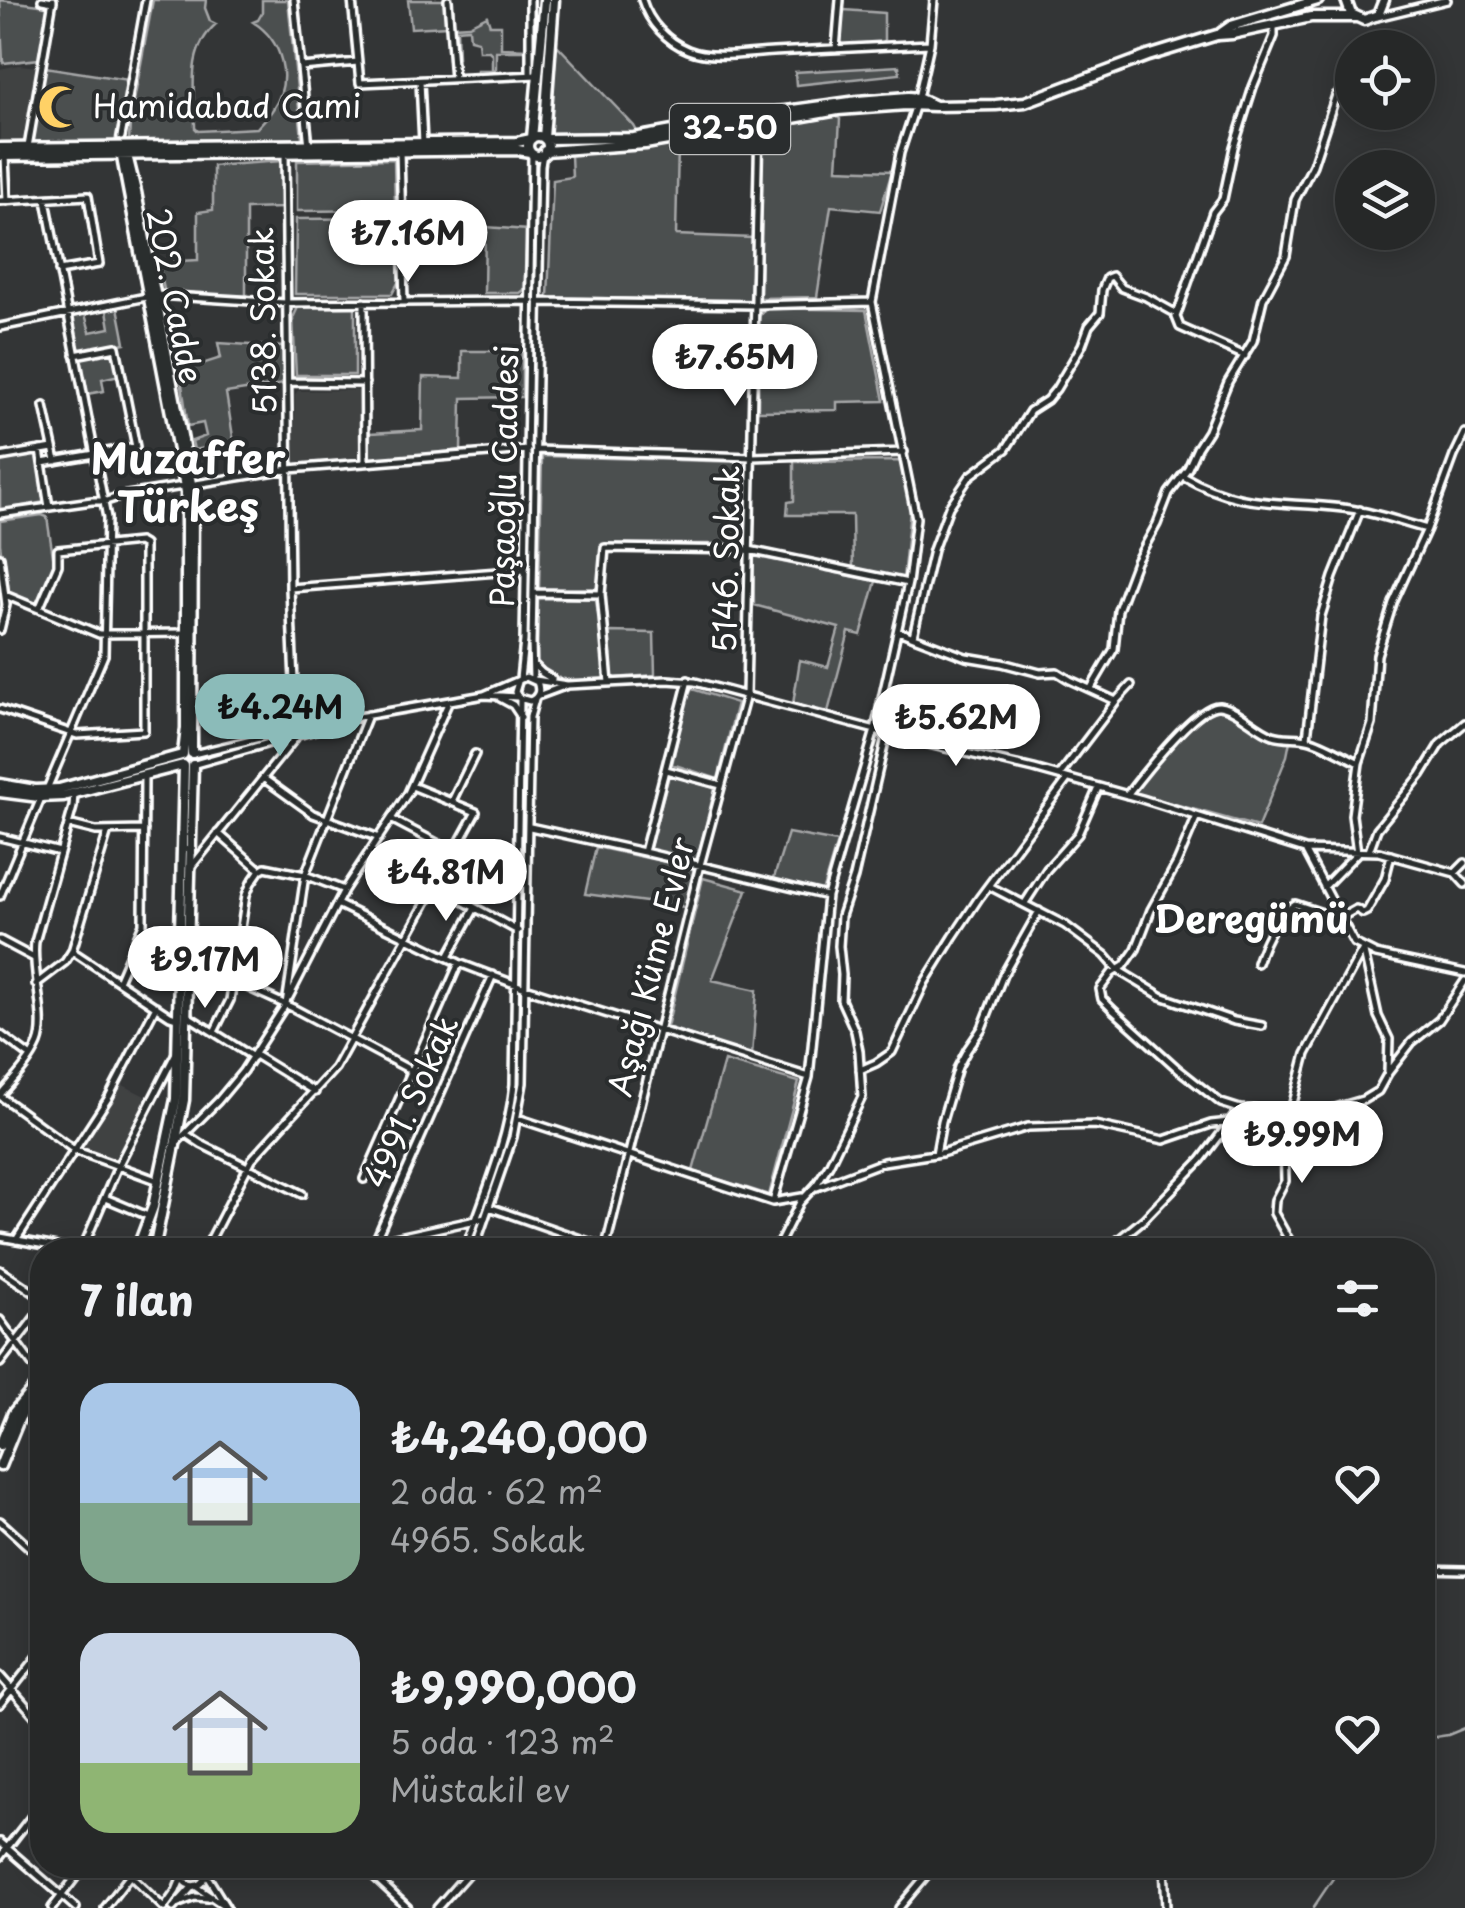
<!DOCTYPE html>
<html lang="tr">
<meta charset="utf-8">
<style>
:root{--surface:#262828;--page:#2e3030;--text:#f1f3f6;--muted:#a4a6a8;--line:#424445;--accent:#8bbbb9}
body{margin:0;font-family:"Playpen Sans",sans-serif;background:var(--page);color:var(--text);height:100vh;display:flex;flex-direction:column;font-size:38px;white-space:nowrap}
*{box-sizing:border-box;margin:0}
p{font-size:32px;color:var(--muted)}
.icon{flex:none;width:55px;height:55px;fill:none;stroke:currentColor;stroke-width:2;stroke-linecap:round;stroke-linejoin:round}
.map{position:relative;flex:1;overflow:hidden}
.side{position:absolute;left:30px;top:1238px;width:1405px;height:640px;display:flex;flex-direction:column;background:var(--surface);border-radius:40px;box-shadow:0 5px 25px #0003,0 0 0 2px var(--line)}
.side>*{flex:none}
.fabs{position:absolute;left:1335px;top:30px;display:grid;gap:20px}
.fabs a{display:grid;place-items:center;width:100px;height:100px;border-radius:50%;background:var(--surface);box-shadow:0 5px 25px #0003,0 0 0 2px var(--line);font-size:50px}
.price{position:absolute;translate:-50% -85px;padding:0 22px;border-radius:35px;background:#fff;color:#222;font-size:32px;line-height:65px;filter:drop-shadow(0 2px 5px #0008)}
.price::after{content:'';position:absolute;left:50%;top:60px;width:30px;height:22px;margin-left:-15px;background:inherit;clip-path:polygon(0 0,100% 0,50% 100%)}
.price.on{background:var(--accent);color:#111}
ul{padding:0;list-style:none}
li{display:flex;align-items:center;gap:30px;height:250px;padding:0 50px}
li span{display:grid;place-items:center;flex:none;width:280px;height:200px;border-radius:30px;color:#555}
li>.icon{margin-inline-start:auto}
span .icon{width:120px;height:120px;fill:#fffc;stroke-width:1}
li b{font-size:42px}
h2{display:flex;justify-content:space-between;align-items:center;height:120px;padding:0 50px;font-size:42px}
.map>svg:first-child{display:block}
.built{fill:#404243}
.green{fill:#4c4f50;stroke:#a6a7a8;stroke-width:2.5}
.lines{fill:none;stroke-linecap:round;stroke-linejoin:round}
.stream{stroke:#abacad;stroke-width:2.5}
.minor-casing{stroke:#fff;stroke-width:12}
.major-casing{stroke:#fff;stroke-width:15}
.minor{stroke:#2a2d2e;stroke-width:5}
.major{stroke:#2a2d2e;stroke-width:8}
.labels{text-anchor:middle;stroke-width:8;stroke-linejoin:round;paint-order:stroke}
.shield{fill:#2a2d2e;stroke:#bfc0c0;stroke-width:2.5}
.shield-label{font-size:30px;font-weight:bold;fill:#fff}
.poi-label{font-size:32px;fill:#fff;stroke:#2a2d2e;text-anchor:start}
.street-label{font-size:32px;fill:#fff;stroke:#2a2d2e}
.quarter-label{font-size:38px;font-weight:bold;fill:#fff;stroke:#2a2d2e}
.district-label{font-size:42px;font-weight:bold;fill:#fff;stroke:#2a2d2e}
</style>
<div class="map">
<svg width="1465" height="1908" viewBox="0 0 1465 1908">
<rect width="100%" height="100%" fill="#333536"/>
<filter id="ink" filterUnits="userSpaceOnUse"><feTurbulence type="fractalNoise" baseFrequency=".01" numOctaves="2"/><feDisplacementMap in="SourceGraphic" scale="20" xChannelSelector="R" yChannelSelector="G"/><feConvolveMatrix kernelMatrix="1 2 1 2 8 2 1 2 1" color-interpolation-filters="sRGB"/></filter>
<g filter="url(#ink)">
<!-- built -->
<path class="built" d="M19,65L38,67L26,142H0V69Z
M357,390L360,394V456L356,460L307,464L305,461L295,462V394L298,391Z
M121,1084L149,1098L116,1161L80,1148Z"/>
<!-- green -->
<path class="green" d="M0,0L48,6L39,59L3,63Z
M153,0H206L205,8L210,21L216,24C185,52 195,92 195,128L198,131L257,128C262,122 269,116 273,109C293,79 282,40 253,22L258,20L262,13V0H288L302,138L129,141L130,123L134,120L136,105L134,101Z
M408,0H445L447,26L411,28Z
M844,10L884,13V43L838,45L841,11Z
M487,16L490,25H501V48L527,49V51H496V68L492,73L477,74V70H492V54L489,51H479L478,41L470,39L469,28L457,29L458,57H455L453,26L469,25Z
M553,44H556L634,126L639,135L558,137L551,133L548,125Z
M899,66L900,74L796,85L795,72Z
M45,67L128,80L115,141L32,142Z
M836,116L840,119L837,169L892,171L880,211L831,206L817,297L760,298L762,138L766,130L822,117Z
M678,145L676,235L753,238L750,301L548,297L553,180L572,177L571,155Z
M394,159L395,210L297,211V161Z
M282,161L283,208L246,209V296L165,294L158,262L198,260V212L213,210V166Z
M395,218L399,281L392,294H295L296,219Z
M485,227L527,230L524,290L520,293H484Z
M299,305H355V375H296L293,318Z
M118,307L125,343L78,352L73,317L85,314L90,332L110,328L107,310Z
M767,308L866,310L884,401L837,402V410L758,411L759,316Z
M218,343L284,347V384L226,393L234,443L194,450L192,441L206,436L203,423L188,426L180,371L221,358Z
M114,351L119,375L102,379L104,391L87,394L79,358Z
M462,351H522V397L462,398L461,450L369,461L370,433L422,430L423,377L462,378Z
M34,454H37L45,502L0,510V460Z
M542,456L743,462V544H601L598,588L539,590Z
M901,461L910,510L903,579L853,568L852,515H787L788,502L794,501V462Z
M42,515L47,517L54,563L38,605L7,592L0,544V521Z
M753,556L876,581L861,635L849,632L828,712L793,704L800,660L828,667L839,628L754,605Z
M538,598L596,599L606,679C580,680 557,684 537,666Z
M609,632L654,633L655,675L613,678Z
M689,688L737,703L718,779L672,764Z
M1220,709L1269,737L1290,741L1287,756L1258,827L1131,792L1192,725L1201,717Z
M669,775L715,788L697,860L649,850Z
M788,833L837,842L822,892L773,881Z
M596,847L694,868L685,907L585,894Z
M703,878L747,890L712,980L757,990L752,1056L667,1027Z
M724,1061L799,1082L769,1195L693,1171Z"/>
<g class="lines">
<!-- stream -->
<path class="stream" d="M1422,1739L1448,1735L1465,1728
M1313,1908L1342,1865"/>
<!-- minor casing -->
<g class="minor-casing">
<path id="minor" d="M42,0L53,2
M294,0L309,146
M352,0L360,83L538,75
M448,0L454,79
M642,0C649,22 666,41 688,50C713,60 748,53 773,52C825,49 877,47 929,44
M1377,17L1447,0
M836,49L840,0
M301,67L358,62
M530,75V0
M420,81L423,143
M121,137L146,0
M28,147L53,0
M400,151L404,302
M285,153L290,588L296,729
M5,156L7,201
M46,200L107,518L104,655L47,789
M0,201L88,196L99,264L59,271
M364,302L365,463
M538,302L755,305L872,302
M0,327L156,295L285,303L531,301
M1245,356L1180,327L1176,317L1213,212L1223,199L1234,147L1253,87L1274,36V25
M288,382L365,383
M44,406L56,461
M40,450L49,507
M536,450L752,457L904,452
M0,457L53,448
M42,463L136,447L116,347L75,355
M1183,476C1241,510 1282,500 1343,508C1372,511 1400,522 1427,529
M0,514L92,501H106L121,496L289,469L528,450
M0,557L6,605L0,630
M290,588L525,570
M534,593L601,594
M5,595L99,634L185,633
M898,631L966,657L1002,663L1040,673L1057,672L1070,680L1116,701
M913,636L933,550L949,507L970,476L1006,449L1030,411L1047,400L1056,389L1082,345L1089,326L1100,313L1102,290L1107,278L1112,276L1122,288L1146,297L1177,314
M533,664L542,673L552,679
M520,679L524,641L532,153
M533,679L532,643L541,166L543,153
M535,680L567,685L540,695
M688,680L644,852L827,896
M609,683L601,594L605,548L749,550L908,583
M567,685L667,680L695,682L928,744L1034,769L1142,799L1305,850L1379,852L1455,873L1465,884
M1091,688L1114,649L1118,610L1136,562L1157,524L1169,493L1188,468L1197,448L1208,431L1228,382L1253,341L1263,299L1286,256L1295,200L1313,165L1336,95
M517,697L484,695L526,677L537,682C541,691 538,698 530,701L519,698L515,692L518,682
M500,698L513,705L521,717
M0,709L77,735L144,731V545L139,542L58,550V565L39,609
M1307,738L1321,616L1333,577L1360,510
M193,754L318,724L484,695
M195,764L340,723
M666,770L721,785
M1059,776L1116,701L1131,685
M263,778L313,814L379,838
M1127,795C1141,777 1197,704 1219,706C1238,708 1255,729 1273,735C1285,739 1299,736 1311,740C1327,745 1343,755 1359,763
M452,801L475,754
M1197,816L1177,863L1151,910L1136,949L1124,966L1112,973L1100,989L1102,999L1114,1011L1178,1069L1221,1103L1240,1109L1318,1113L1363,1100L1378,1091L1388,1073L1412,1042L1439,1020L1465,981
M393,820L519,886
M68,824L96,831L144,830
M530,827L644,852
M218,833L260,870L265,867L305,875L344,890
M0,837L60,852
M1305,850L1354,943L1376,954L1465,973
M371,851L518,931
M1369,851L1377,829L1421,775L1440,744L1465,723
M192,866L296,737
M1455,873L1465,863
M989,886L1065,925L1105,955L1118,970L1161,996L1234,1021L1262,1026
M1324,887L1357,853L1352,815L1359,763L1372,724L1377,655L1393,603L1427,529L1454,456L1465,433
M0,896L41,798
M1025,903L1047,869L1078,834L1098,788
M337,904L459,963L525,988L809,1077
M1340,918L1356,909L1363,913L1367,911L1385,879L1391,855
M0,940L34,958
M72,951L170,1016L179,1019
M1364,952L1378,1016L1389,1039L1388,1072
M448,957L475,908
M188,960L293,1008L412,1071
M1257,963C1264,942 1276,916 1295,904L1331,916L1339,915
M118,981L143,924L144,775
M36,984L65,962L72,951L108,831
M289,997L344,890L408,793L449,701
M188,1016L253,1057
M214,1032L230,1000L246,895L251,883L260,870
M0,1034L31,1057
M255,1055L315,1092
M860,1070L876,1063L892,1052L925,982L953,937L979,898L1067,780
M0,1095C13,1080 30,1063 38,1044C48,1019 31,972 35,942L73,807L74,794
M0,1096L74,1150L159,1181
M517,1118L773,1202L802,1197
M186,1134L201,1144L302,1194
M178,1141L218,1101L243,1071L286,1004L305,875L368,715
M936,1154L942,1121L958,1067L967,1050L982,1028L1003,975L1039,911
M364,1179L459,963
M817,1187L883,1162L941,1153L1028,1127L1095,1125L1164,1140L1211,1124L1230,1122
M105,1198L148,1216
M773,1202L809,1077L827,896L875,730L908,583L916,518L872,302L900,153L918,98L930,44L934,0
M489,1207L612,1250
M0,1237L74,1250
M16,1240L109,1097L156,1006
M373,1246L493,975
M82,1250L118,1166L176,1053
M122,1250L136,1248
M205,1250L252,1159L335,1068L476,812L412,786
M366,1250L394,1238L485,1218
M465,1250C484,1196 508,1142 514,1084L520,700
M474,1250L513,1137L523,1083L530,717L535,699
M605,1250L700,865L746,695L759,123
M776,1250L800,1202L816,1185L829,1165L862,1097L859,1051L855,1031L841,1000L842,975L839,946L841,916L854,877L887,733
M1106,1250L1144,1219L1201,1160L1240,1109
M1290,1250V1242L1274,1213L1275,1200L1285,1181L1284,1137L1306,1054L1363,949
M0,1270L42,1298
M0,1320L42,1378
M0,1363L42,1308
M0,1521L42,1559
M1422,1569L1465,1570
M0,1676L42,1724
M0,1704L42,1651
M0,1842L76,1908
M0,1857L42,1803
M119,1865L164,1908
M184,1865C171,1892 215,1893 202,1865
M362,1865L408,1908
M1164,1865L1166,1908
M195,1886L226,1907L205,1873
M176,1904L195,1897L208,1898
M52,1908L85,1865
M105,1908L138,1865
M164,1908L176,1891L181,1879
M173,1908L193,1886
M437,1908L475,1865
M899,1908L935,1865"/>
</g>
<!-- major casing -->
<g class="major-casing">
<path id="major" d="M1346,0L1351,14L1364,20L1378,15L1384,0
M1221,33L1231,26L1318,0
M935,106L996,105L1025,102L1148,56L1217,35L1232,34L1311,17H1355
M528 146a10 10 0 1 1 20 0a10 10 0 1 1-20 0Z
M532,138L545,0
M544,138L554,0
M545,139L634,138L778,112L858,101L908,97L918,98L935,106L906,105L838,110L645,144L545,151
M120,147L186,492V728L183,754
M125,147L136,192L193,494L192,753
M0,148L517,142L531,139
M0,156L518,150L530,152
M0,784L35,790L59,789L182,755
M0,792L39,797L63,796L183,765
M138,1247L153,1207L176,1099L184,766
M154,1250L184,1100L193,765
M0,1445L13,1413L42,1378
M0,1466L20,1417L42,1390"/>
</g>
<!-- minor -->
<use href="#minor" class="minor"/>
<!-- major -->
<use href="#major" class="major"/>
</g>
</g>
<!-- icons -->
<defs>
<g id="mosque-bare" transform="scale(3.45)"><path d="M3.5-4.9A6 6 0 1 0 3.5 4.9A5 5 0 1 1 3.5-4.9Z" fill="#ffd166" stroke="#2a2d2e" stroke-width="2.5" paint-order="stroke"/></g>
</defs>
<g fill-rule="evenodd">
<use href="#mosque-bare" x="60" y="107"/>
</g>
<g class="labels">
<!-- shield labels -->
<rect class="shield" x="670" y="104" width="120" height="50" rx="8"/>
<g class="shield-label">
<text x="730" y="139">32-50</text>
</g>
<!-- poi labels -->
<g class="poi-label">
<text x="93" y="118">Hamidabad Cami</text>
</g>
<!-- street labels -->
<g class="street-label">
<text transform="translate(174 296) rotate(79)" y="11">202. Cadde</text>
<text transform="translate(264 321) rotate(-91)" y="11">5138. Sokak</text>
<text transform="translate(505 476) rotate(-89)" y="11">Paşaoğlu Caddesi</text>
<text transform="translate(727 559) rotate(-89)" y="11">5146. Sokak</text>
<text transform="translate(652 967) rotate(-76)" y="11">Aşağı Küme Evler</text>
<text transform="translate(412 1102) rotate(-66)" y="11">4991. Sokak</text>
</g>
<!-- quarter labels -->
<g class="quarter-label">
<text x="1251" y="933">Deregümü</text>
</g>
<!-- district labels -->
<g class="district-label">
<text x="188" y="474">Muzaffer<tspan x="188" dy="48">Türkeş</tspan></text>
</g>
</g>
</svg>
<div class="fabs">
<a><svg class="icon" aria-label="locate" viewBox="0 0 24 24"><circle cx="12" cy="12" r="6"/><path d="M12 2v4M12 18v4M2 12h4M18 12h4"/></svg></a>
<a><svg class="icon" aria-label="layers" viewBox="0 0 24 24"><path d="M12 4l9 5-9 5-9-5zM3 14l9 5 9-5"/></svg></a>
</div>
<b class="price" style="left:408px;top:285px">₺7.16M</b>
<b class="price" style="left:735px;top:409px">₺7.65M</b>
<b class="price on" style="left:280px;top:759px">₺4.24M</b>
<b class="price" style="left:956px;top:769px">₺5.62M</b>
<b class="price" style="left:446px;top:924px">₺4.81M</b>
<b class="price" style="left:205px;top:1011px">₺9.17M</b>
<b class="price" style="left:1302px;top:1186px">₺9.99M</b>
<section class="side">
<h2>7 ilan<svg class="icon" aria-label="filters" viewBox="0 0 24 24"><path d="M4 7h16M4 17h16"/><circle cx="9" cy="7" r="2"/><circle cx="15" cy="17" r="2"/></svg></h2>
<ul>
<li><span style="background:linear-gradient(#a9c7e8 60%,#7fa58c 0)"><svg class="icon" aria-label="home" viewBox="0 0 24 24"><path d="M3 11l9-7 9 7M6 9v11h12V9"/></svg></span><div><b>₺4,240,000</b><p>2 oda · 62 m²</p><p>4965. Sokak</p></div><svg class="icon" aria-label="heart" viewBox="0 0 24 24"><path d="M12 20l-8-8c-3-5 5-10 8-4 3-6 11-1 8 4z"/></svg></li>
<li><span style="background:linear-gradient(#c9d6e8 65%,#8fb573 0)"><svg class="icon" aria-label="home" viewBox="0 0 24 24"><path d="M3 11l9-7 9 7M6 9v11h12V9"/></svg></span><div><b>₺9,990,000</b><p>5 oda · 123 m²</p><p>Müstakil ev</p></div><svg class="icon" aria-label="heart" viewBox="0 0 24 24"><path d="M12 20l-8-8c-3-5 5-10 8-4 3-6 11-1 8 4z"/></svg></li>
</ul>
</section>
</div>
